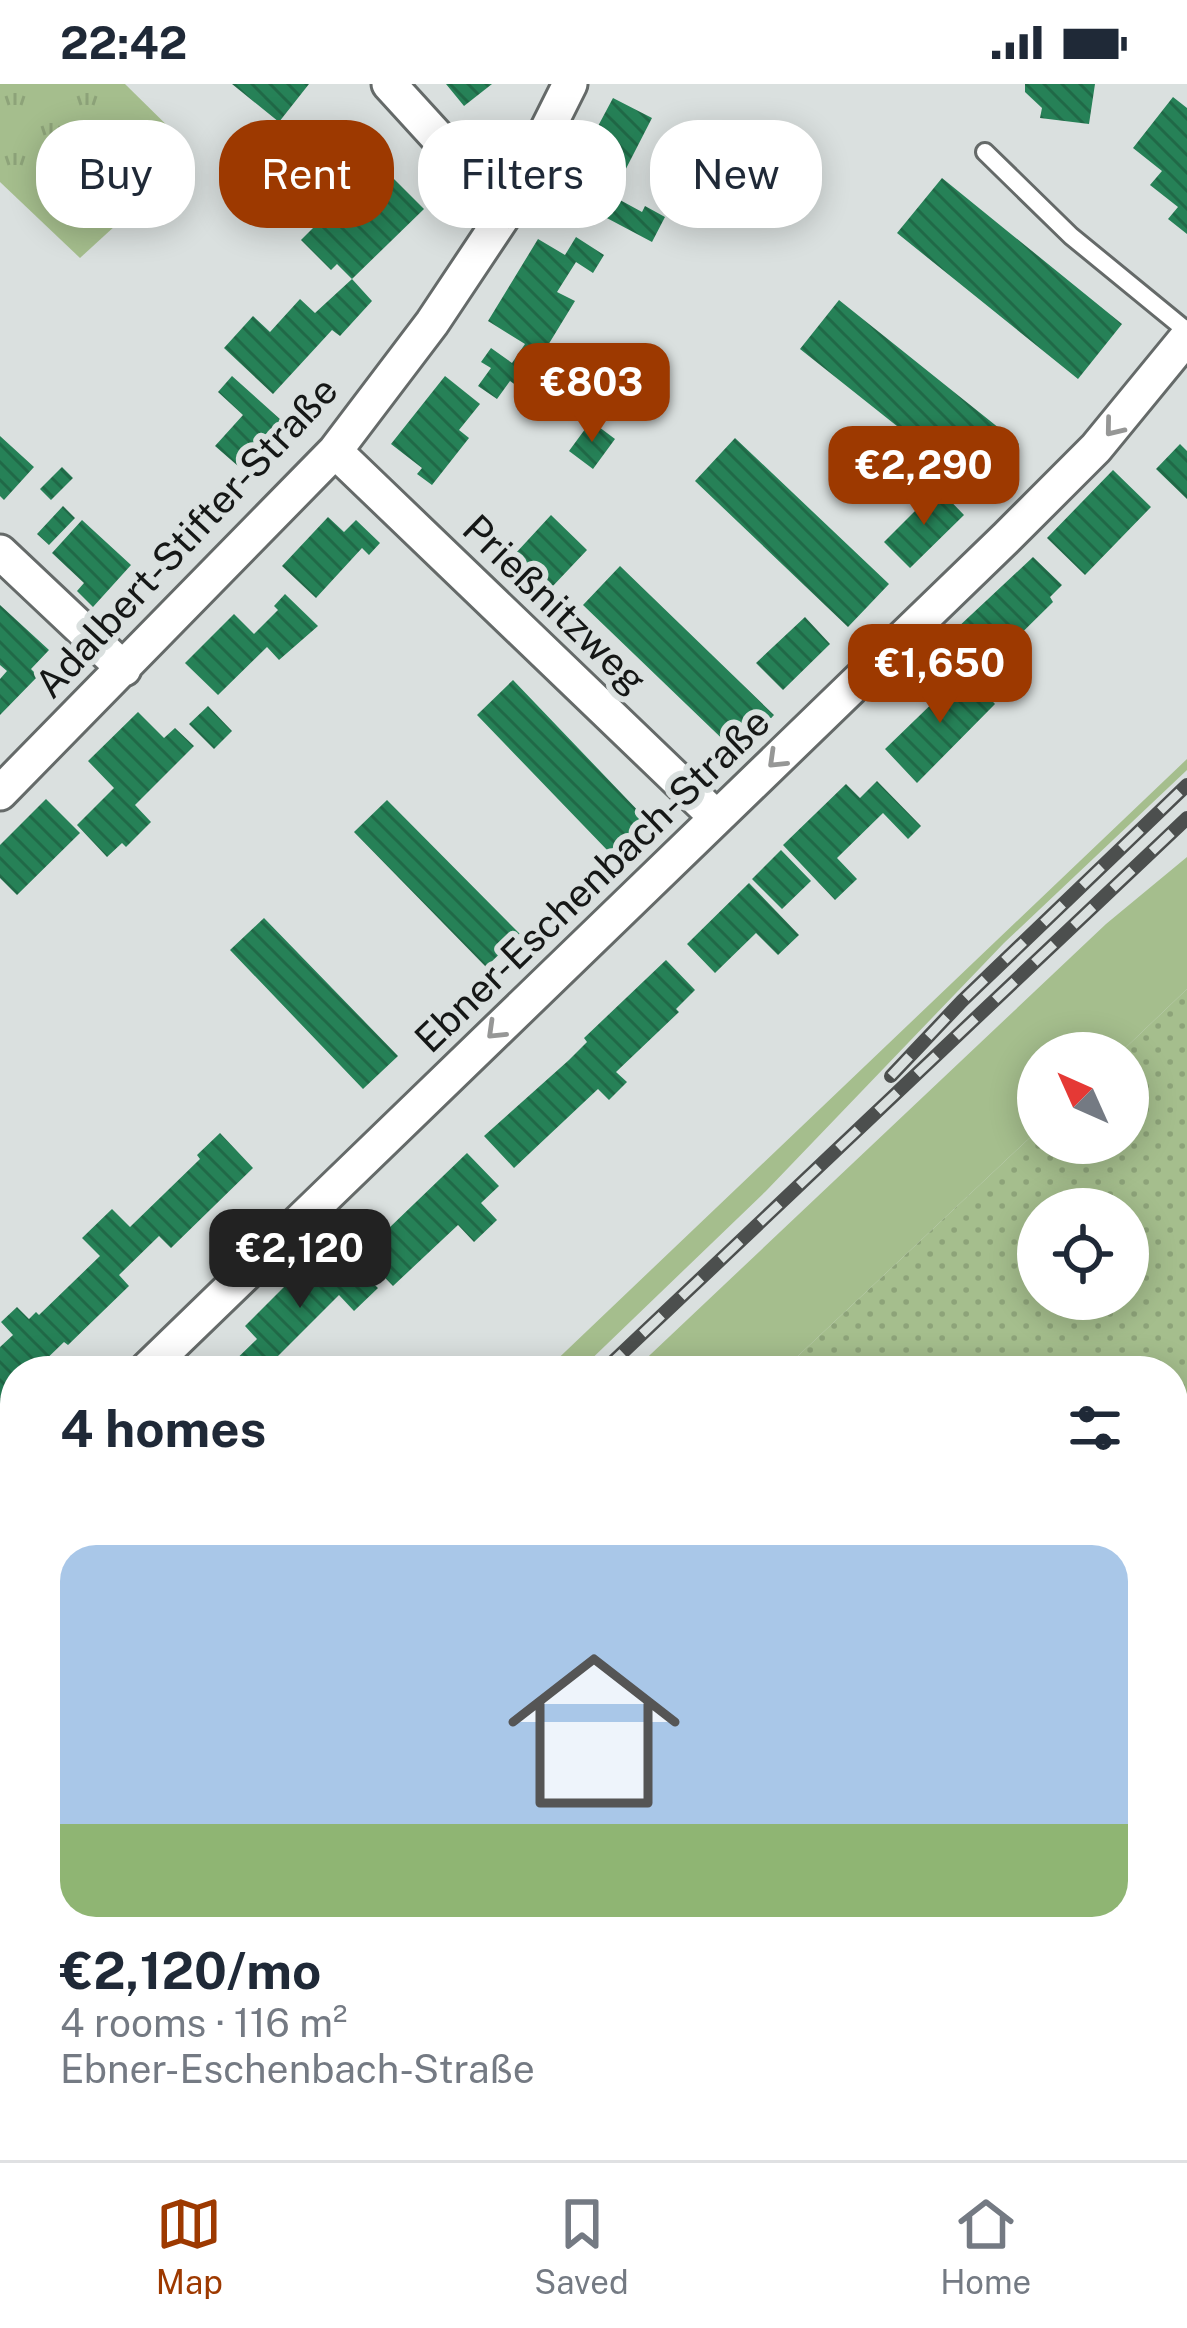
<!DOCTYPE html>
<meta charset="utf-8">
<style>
:root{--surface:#fff;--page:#f6f6f7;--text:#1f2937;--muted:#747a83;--line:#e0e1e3;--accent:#9d3900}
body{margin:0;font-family:"Public Sans",sans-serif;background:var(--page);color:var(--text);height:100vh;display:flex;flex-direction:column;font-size:45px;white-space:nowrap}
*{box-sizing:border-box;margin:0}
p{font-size:39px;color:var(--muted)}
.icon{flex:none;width:66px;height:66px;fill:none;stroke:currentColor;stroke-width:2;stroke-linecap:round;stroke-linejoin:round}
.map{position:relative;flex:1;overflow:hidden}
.panel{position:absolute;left:0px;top:1272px;width:1188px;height:804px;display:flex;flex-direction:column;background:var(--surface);border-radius:48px 48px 0 0;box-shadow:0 6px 30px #0003}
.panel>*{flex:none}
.banner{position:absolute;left:36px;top:36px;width:1116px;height:108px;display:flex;gap:24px}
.needle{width:78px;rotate:315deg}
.tools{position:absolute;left:1017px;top:948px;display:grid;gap:24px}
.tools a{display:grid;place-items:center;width:132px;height:132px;border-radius:50%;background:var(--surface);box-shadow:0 6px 30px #0003;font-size:60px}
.price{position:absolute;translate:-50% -102px;padding:0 27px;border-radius:24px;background:var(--accent);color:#fff;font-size:39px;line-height:78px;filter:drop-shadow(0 3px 6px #0008)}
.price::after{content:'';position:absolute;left:50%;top:72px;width:36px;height:27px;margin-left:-18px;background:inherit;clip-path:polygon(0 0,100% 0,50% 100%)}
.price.current{background:#222;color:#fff}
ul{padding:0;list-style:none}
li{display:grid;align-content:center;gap:24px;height:636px;padding:0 60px}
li+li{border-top:3px solid var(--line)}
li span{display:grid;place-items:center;height:372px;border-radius:36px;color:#555}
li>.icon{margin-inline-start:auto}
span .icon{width:216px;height:216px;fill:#fffc;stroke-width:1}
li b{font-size:51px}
h2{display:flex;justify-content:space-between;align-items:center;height:144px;padding:0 60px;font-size:51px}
.tag{padding:0 42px;border-radius:48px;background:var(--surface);box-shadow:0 6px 30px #0003;font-size:42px;line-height:108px}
.tag.current{background:var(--accent);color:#fff}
.status{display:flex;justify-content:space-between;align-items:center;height:84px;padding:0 60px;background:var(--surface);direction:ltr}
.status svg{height:33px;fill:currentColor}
.tabs{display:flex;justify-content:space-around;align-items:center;height:168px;border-top:3px solid var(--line);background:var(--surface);font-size:33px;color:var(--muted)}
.tabs a{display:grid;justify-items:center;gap:6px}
.tabs .current{color:var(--accent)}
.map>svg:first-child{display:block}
.grass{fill:#a5be8d}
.park{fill:url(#park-tufts)}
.garden{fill:url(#garden-dots);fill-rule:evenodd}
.building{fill:url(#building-back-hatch)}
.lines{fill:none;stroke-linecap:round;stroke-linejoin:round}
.lane-casing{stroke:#656a69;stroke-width:22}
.street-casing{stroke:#656a69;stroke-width:39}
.lane{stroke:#fff;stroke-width:16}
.street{stroke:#fff;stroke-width:33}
.rail-casing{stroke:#4c4f4e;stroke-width:14}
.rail{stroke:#dae0df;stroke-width:9;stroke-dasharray:27;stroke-linecap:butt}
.oneway{stroke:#969796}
.labels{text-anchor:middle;stroke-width:12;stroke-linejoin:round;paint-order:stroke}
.street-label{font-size:39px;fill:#151716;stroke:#dae0df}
</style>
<div class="status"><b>22:42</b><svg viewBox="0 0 49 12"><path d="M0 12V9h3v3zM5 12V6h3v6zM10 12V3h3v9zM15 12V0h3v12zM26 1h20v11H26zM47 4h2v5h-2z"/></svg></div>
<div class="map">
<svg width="1187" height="2076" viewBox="0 0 1187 2076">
<defs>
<pattern id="park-tufts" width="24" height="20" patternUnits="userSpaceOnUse" patternTransform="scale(3)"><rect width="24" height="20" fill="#a5be8d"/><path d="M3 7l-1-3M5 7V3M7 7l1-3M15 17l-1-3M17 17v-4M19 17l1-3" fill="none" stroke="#8da379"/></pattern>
<pattern id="garden-dots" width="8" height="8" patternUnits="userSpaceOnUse" patternTransform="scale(3)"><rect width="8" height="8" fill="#a5be8d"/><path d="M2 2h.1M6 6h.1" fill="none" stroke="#8da379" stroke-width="1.8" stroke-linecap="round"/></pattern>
<pattern id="building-back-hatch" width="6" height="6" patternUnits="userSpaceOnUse" patternTransform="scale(3)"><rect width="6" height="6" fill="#268157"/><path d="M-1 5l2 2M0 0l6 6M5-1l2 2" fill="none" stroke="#206947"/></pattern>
</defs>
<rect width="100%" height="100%" fill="#dae0df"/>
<!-- grass -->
<path class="grass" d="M1187,675V686L1004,859L766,1107L579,1287H545Z
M1187,773V905L1120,969H1038V1046L782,1287H633L1106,840Z
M15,1877V2018L0,2033V1892Z"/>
<!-- park -->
<path class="park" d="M0,0H125L189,63L163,98L80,174L0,98Z"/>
<!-- garden -->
<path class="garden" d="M1187,905V2076H0V2033L15,2018V2061H1173V1287H782L1038,1046V1059H1128V969H1120ZM1038,1125H1128V1215H1038Z"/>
<!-- building -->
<path class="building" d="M232,0H309L279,38Z
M446,0H492L464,22Z
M1025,0H1095L1089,40L1040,34L1042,24L1025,8Z
M1173,13L1187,24V150L1168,135L1178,123L1150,101L1162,87L1133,64Z
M613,14L652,34L613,110L573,89Z
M381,82L424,125L352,195L337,180L331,186L301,156L330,127L344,141L371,115L359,103Z
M942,94L1122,240L1078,295L897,149Z
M598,104L642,128L645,122L665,133L652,158L588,124Z
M576,153L604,171L593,189L576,178L557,208L575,217L542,271L567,287L554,307L526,289L517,302L510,297L497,315L478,302L491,284L481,278L491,264L512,279L525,260L488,237L538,155L565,171Z
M352,195L372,217L340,252L332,246L273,310L224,264L253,232L270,248L300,215L315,229Z
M839,216L1019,360L980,408L800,265Z
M232,292L281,336L238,382L215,362L243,331L218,308Z
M445,292L480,320L459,346L469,354L432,401L417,390L422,384L391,360Z
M591,337L615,355L593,385L569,367Z
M0,352L34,383L4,416L0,412Z
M735,354L889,500L848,543L695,397Z
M1180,360L1187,367V415L1156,385Z
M62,383L73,394L51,416L40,405Z
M1113,386L1151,423L1085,491L1047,454Z
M938,404L964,431L910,484L884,458Z
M63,422L75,434L49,461L37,450Z
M551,431L587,466L551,504L515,470Z
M328,433L344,448L356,436L380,459L369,471L362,464L316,514L282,482Z
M82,436L131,481L93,523L77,507L84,499L52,469Z
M1033,473L1062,501L1050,513L1053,518L990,580L956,545Z
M620,482L774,631L738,670L583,521Z
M285,510L318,542L279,576L267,563L218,611L185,579L234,530L254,550L278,526L274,522Z
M0,521L49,566L31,585L38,592L0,631V595L7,587L0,581Z
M805,533L830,560L783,606L756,579Z
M961,584L995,620L917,699L885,665L947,605L943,601Z
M513,596L645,734L609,768L477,631Z
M208,622L232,647L214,665L189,640Z
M138,628L164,654L175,644L194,662L135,721L151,738L126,763L122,759L107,773L77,741L114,704L88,677Z
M877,697L921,742L908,755L883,729L837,774L857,795L835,816L783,761L846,700L860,714Z
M46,715L80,749L17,811L0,794V761Z
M387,716L520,850L486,883L354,748Z
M781,766L811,797L782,825L752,795Z
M749,799L799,851L778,871L756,849L715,889L687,860Z
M264,834L398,972L363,1005L230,866Z
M666,876L695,906L676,925L679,928L616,988L627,998L609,1016L598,1005L514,1084L484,1052L569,976L587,958L584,954Z
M220,1049L253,1084L171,1164L159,1152L119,1191L129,1202L68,1261L64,1258L34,1287H15V1313L0,1327V1263L13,1251L1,1238L17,1223L29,1235L36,1228L39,1231L100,1172L82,1154L112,1125L130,1143L200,1075L197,1071Z
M467,1069L499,1102L481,1119L497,1136L474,1158L458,1141L393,1202L362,1170Z
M340,1168L378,1204L354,1227L339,1211L276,1274L285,1283L281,1287H224L257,1255L245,1242L307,1180L317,1190Z
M15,1483V1518L0,1503Z
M0,1512L15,1528L12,1573L0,1560Z"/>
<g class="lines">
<!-- lane casing -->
<g class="lane-casing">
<path id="lane" d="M985,68L1071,152L1187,247"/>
</g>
<!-- street casing -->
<g class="street-casing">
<path id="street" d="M389,0L506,128
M335,367L716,733
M0,468L124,585
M0,709L335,367L432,239L506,128L570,0
M145,1287L1007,453L1096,364L1187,253
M0,1428L15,1413"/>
</g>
<!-- lane -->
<use href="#lane" class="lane"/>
<!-- street -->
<use href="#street" class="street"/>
<!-- rail casing -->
<g class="rail-casing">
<path id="rail" d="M891,992L962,917L1187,701
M603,1287L1187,734
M0,1865L15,1850"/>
</g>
<!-- rail -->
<use href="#rail" class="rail"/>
</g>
<!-- one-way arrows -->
<defs><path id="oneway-chevron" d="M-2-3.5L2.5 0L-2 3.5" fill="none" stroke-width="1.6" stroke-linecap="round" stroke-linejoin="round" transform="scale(3)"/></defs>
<g class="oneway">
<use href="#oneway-chevron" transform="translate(1113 344) rotate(129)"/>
<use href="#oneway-chevron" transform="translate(776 676) rotate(136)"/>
<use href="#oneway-chevron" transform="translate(495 947) rotate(136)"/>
</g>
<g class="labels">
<!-- street labels -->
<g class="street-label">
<text transform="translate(186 453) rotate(-47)" y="14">Adalbert-Stifter-Straße</text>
<text transform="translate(555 520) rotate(44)" y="14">Prießnitzweg</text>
<text transform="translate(592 796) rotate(-44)" y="14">Ebner-Eschenbach-Straße</text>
</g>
</g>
</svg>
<div class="tools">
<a><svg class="needle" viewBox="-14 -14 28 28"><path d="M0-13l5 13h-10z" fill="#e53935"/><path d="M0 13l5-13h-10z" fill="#747a83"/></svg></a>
<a><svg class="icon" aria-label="locate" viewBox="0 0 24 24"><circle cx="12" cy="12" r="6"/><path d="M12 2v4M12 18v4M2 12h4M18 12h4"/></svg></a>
</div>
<b class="price" style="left:592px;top:361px">€803</b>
<b class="price" style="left:924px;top:444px">€2,290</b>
<b class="price" style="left:940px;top:642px">€1,650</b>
<b class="price current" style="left:300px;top:1227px">€2,120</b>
<div class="banner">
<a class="tag">Buy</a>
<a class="tag current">Rent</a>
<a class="tag">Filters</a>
<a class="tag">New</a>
</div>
<section class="panel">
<h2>4 homes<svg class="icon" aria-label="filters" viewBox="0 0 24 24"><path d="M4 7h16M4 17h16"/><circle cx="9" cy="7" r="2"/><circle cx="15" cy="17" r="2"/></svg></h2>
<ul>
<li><span style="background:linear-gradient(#a9c7e8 75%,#8fb573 0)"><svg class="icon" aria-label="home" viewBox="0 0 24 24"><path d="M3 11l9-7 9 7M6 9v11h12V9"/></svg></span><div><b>€2,120/mo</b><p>4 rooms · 116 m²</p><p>Ebner-Eschenbach-Straße</p></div></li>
</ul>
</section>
</div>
<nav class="tabs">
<a class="current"><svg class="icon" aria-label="map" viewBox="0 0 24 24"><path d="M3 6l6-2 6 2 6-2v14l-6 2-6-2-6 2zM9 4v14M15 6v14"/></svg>Map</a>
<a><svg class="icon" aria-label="saved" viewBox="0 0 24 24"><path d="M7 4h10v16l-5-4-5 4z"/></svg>Saved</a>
<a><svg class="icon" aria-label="home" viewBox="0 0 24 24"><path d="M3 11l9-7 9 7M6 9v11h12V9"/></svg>Home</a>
</nav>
